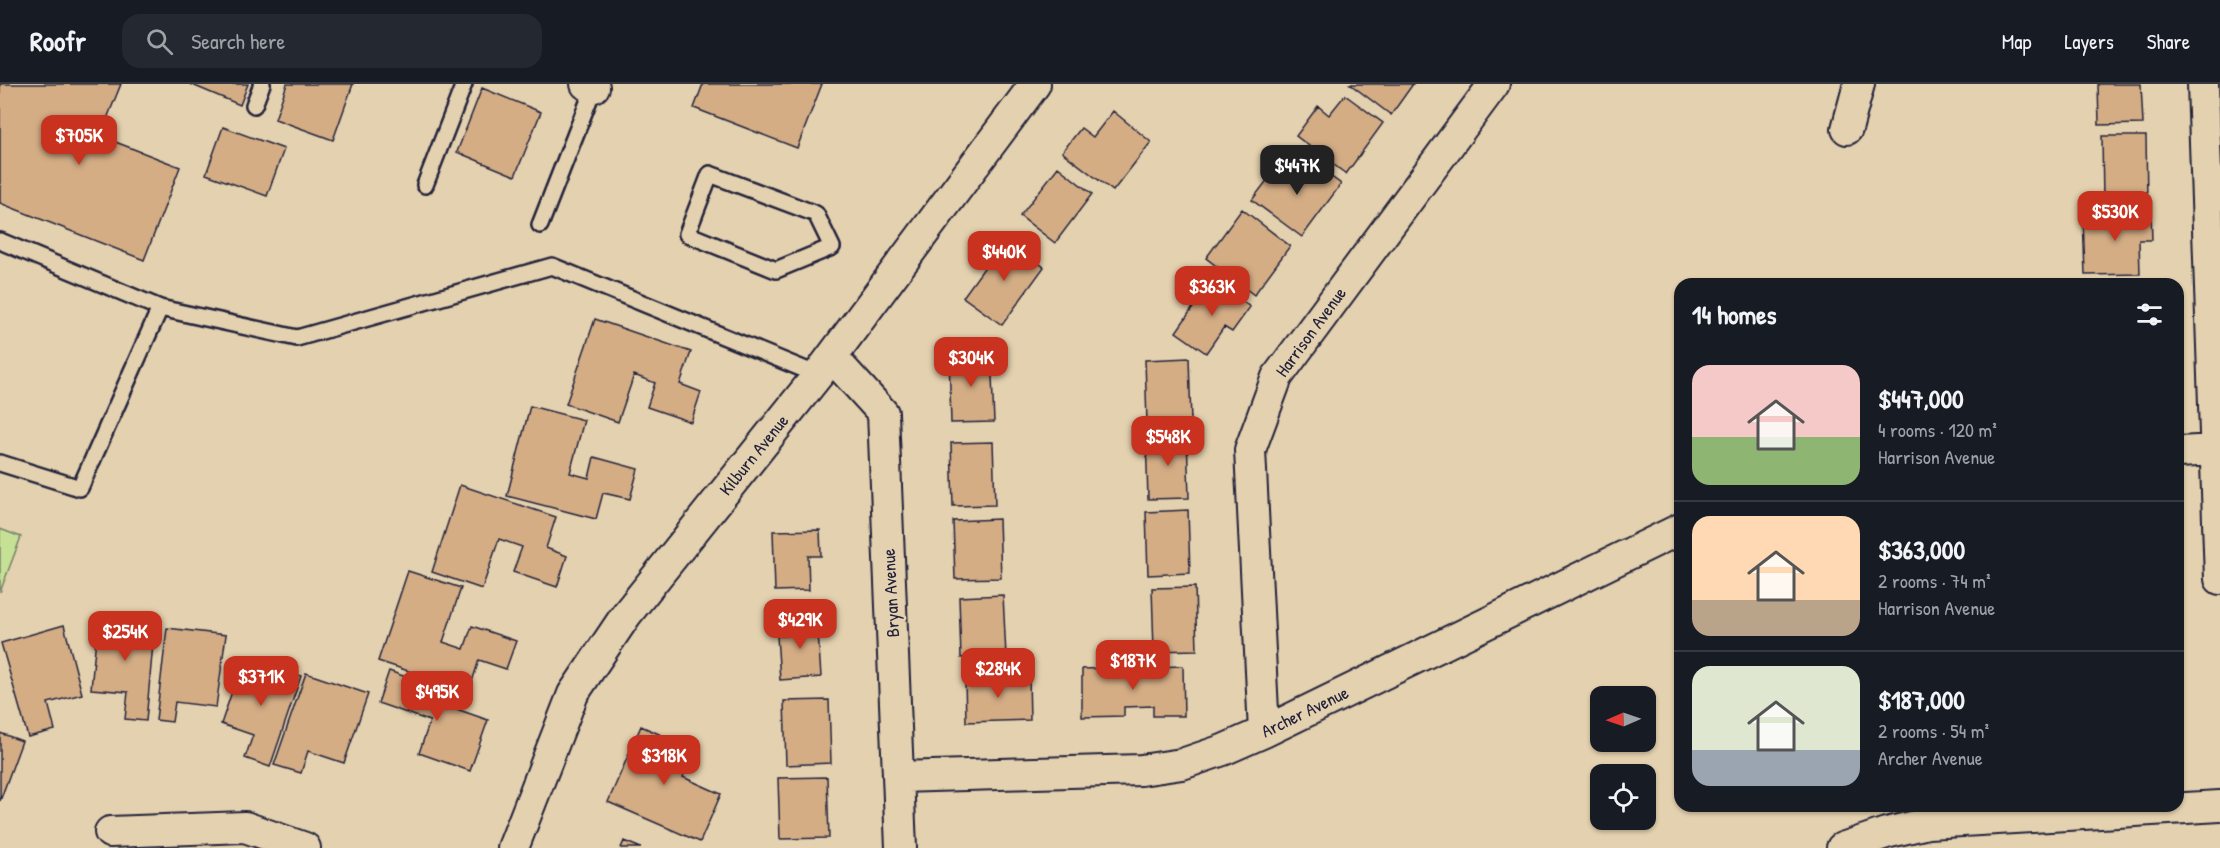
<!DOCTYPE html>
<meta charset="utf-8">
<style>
:root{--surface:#171b24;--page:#242831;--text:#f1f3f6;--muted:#9ea1a6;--line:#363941;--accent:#c8321e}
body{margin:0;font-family:"Patrick Hand",sans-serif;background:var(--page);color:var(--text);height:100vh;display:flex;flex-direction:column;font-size:22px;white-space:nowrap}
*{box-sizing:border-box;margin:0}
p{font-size:20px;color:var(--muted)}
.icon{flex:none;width:33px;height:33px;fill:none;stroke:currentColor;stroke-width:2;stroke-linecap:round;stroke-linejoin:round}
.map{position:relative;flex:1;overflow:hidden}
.sheet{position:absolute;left:1674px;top:194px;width:510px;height:534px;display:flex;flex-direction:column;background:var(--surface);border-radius:18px;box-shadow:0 2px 4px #0004}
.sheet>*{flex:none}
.needle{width:39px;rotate:268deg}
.tools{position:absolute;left:1590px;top:602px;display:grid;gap:12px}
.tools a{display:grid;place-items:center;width:66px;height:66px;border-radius:12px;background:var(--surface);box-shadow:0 2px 4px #0004;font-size:30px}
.price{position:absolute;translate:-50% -51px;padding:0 14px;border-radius:12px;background:var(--accent);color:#fff;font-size:20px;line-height:39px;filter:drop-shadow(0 2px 3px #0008)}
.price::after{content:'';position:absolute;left:50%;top:36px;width:18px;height:14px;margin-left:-9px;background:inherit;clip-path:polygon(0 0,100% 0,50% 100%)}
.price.on{background:#222;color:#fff}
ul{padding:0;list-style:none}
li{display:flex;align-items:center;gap:18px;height:150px;padding:0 18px}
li+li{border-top:2px solid var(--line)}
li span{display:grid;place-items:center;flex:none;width:168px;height:120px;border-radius:18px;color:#555}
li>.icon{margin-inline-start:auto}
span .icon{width:72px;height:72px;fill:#fffc;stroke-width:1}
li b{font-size:26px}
h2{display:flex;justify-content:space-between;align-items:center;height:72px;padding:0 18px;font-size:26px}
header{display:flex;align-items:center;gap:36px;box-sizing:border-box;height:84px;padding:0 30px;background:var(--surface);border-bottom:2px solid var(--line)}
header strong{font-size:28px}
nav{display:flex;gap:33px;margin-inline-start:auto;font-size:21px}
.search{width:420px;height:54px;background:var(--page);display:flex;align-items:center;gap:15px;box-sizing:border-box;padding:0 21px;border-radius:18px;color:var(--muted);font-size:22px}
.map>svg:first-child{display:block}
.green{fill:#c6e096;stroke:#748168;stroke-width:1.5}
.building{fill:#d4ad85;stroke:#22223b;stroke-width:1.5}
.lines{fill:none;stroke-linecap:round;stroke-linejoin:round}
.lane-casing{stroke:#22223b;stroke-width:20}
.street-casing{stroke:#22223b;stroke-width:34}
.lane{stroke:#e4d1af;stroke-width:15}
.street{stroke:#e4d1af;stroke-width:30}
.labels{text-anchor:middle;stroke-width:5;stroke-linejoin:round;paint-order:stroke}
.street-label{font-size:18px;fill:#22223b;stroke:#e4d1af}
</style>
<header>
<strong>Roofr</strong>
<div class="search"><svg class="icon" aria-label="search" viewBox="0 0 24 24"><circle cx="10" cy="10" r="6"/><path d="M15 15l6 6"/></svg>Search here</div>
<nav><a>Map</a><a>Layers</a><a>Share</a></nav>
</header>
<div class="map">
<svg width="2220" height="764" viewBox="0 0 2220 764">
<rect width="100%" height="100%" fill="#e4d1af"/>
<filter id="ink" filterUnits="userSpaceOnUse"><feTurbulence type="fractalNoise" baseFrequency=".0167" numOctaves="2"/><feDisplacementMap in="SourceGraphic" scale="12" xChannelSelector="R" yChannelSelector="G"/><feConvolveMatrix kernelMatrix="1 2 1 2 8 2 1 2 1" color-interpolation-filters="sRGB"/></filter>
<g filter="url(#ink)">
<!-- green -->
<path class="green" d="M0,445L21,453L0,508Z"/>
<!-- building -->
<path class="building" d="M0,0H121L100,52L180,83L144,176L0,119Z
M190,0H248L240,21Z
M287,0H353L333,56L275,35Z
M703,0H822L797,64L694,24Z
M1350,0H1413L1391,31Z
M2098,0H2141L2143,40L2099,41Z
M482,4L541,28L515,92L457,68Z
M1345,11L1383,39L1346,90L1296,52L1318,22L1329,31Z
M1113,27L1151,58L1113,107L1062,68L1081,44L1093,53Z
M223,43L284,65L267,112L206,90Z
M2102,52H2146L2147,116L2103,117Z
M1304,73L1341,100L1302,153L1252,116L1275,86L1287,95Z
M1058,83L1092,110L1055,159L1020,132Z
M1242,125L1290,162L1254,211L1206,174Z
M2151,128L2152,156H2139L2140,190L2085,191L2083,131Z
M1005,155L1044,183L1002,241L963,213Z
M1212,196L1250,223L1232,248L1224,243L1206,269L1176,248Z
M595,235L691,268L680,300L701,308L691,338L647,323L655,299L634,291L618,338L566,320Z
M991,269L994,338L951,339L949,271Z
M1189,274L1191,338L1147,339L1145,276Z
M530,322L584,336L570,389L589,394L594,373L638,385L630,415L603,409L596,435L507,412Z
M1187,351L1189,414L1148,415L1146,353Z
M993,358L995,421L953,422L951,359Z
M460,401L556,433L546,464L567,472L557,503L513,488L522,463L499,455L482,505L432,488Z
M1188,426L1190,489L1148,491L1146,428Z
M999,435L1001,494L955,495L953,437Z
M820,446L821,472H808L809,506L775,507L773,447Z
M408,487L461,504L443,558L464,565L472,542L516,557L506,585L479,576L469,607L378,577Z
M1195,503L1197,566L1154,567L1152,504Z
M1003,511L1006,572L961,574L959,513Z
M817,532L821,593L780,596L777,552H786L785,535Z
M98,533L155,538L146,637L125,635L128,608L91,605Z
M64,541L82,610L48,619L55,646L28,653L1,559Z
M167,544L226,551L216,623L175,618L172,638L156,636Z
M244,572L301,592L270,683L245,674L253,651L221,640Z
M1183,582L1184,632H1153V622L1124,623V632L1082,633V585Z
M389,587L423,599L419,612L488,636L470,687L419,669L430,637L378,619Z
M306,589L368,610L344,679L308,667L301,689L274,681Z
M1029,593L1030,636L966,638L965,595Z
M829,616L831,679L786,681L784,617Z
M641,642L695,666L683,693L721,710L700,758L608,718Z
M0,649L22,657L0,717Z
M827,693L829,754L780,755L778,694Z
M624,757L641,764H621Z"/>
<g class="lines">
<!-- lane casing -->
<g class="lane-casing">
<path id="lane" d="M254,21L262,0
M710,90L816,130L832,163L776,186L687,150Z
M425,101L464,0
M540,141L594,3
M0,157L160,224L297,254L552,182L818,291
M0,379L80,404L160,224"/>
</g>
<!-- street casing -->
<g class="street-casing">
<path id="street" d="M586,0L594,3
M2203,0L2220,495
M1847,45L1859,0
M832,273L883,329L901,764
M2178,368L2216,366
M1264,648L1250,366L1277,293L1494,0
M899,693L1141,686L1182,680L1223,666L1264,648L1680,445
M110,748L245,743L305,764
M513,764L573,610L626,531L818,291L1035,0
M1842,764L1886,749L1928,739L2220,722"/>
</g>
<!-- lane -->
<use href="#lane" class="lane"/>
<!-- street -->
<use href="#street" class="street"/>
</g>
</g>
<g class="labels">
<!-- street labels -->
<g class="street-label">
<text transform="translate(1311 248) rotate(-54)" y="6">Harrison Avenue</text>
<text transform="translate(754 371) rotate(-51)" y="6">Kilburn Avenue</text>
<text transform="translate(891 509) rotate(-93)" y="6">Bryan Avenue</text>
<text transform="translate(1305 628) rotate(-26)" y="6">Archer Avenue</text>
</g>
</g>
</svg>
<div class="tools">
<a><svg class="needle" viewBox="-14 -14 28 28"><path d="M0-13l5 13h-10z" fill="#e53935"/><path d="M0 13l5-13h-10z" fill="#9ea1a6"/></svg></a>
<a><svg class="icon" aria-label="locate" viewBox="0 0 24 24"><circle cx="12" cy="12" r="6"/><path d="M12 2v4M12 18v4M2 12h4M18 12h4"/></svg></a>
</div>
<b class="price" style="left:79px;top:82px">$705K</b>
<b class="price on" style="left:1297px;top:112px">$447K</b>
<b class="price" style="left:2115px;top:158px">$530K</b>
<b class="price" style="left:1004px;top:198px">$440K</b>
<b class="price" style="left:1212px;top:233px">$363K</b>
<b class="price" style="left:971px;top:304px">$304K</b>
<b class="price" style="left:1168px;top:383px">$548K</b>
<b class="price" style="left:800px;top:566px">$429K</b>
<b class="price" style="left:125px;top:578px">$254K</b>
<b class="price" style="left:1133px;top:607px">$187K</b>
<b class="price" style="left:998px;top:615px">$284K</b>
<b class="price" style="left:261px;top:623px">$371K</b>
<b class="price" style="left:437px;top:638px">$495K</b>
<b class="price" style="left:664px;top:702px">$318K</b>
<section class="sheet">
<h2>14 homes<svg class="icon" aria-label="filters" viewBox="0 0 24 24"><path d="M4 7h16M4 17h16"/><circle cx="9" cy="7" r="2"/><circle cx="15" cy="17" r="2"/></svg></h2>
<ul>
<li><span style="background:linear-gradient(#f6c9c9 60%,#8fb573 0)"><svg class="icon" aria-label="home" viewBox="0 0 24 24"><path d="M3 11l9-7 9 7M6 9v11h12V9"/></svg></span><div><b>$447,000</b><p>4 rooms · 120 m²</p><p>Harrison Avenue</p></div></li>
<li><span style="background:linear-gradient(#ffd9b3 70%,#b9a48a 0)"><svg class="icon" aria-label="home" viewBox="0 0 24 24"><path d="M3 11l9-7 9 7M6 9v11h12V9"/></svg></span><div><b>$363,000</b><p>2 rooms · 74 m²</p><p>Harrison Avenue</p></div></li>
<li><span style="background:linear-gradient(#dfe7d0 70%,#9aa5b1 0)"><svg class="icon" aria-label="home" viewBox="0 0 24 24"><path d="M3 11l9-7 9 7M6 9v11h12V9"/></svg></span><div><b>$187,000</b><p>2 rooms · 54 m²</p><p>Archer Avenue</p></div></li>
</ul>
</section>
</div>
